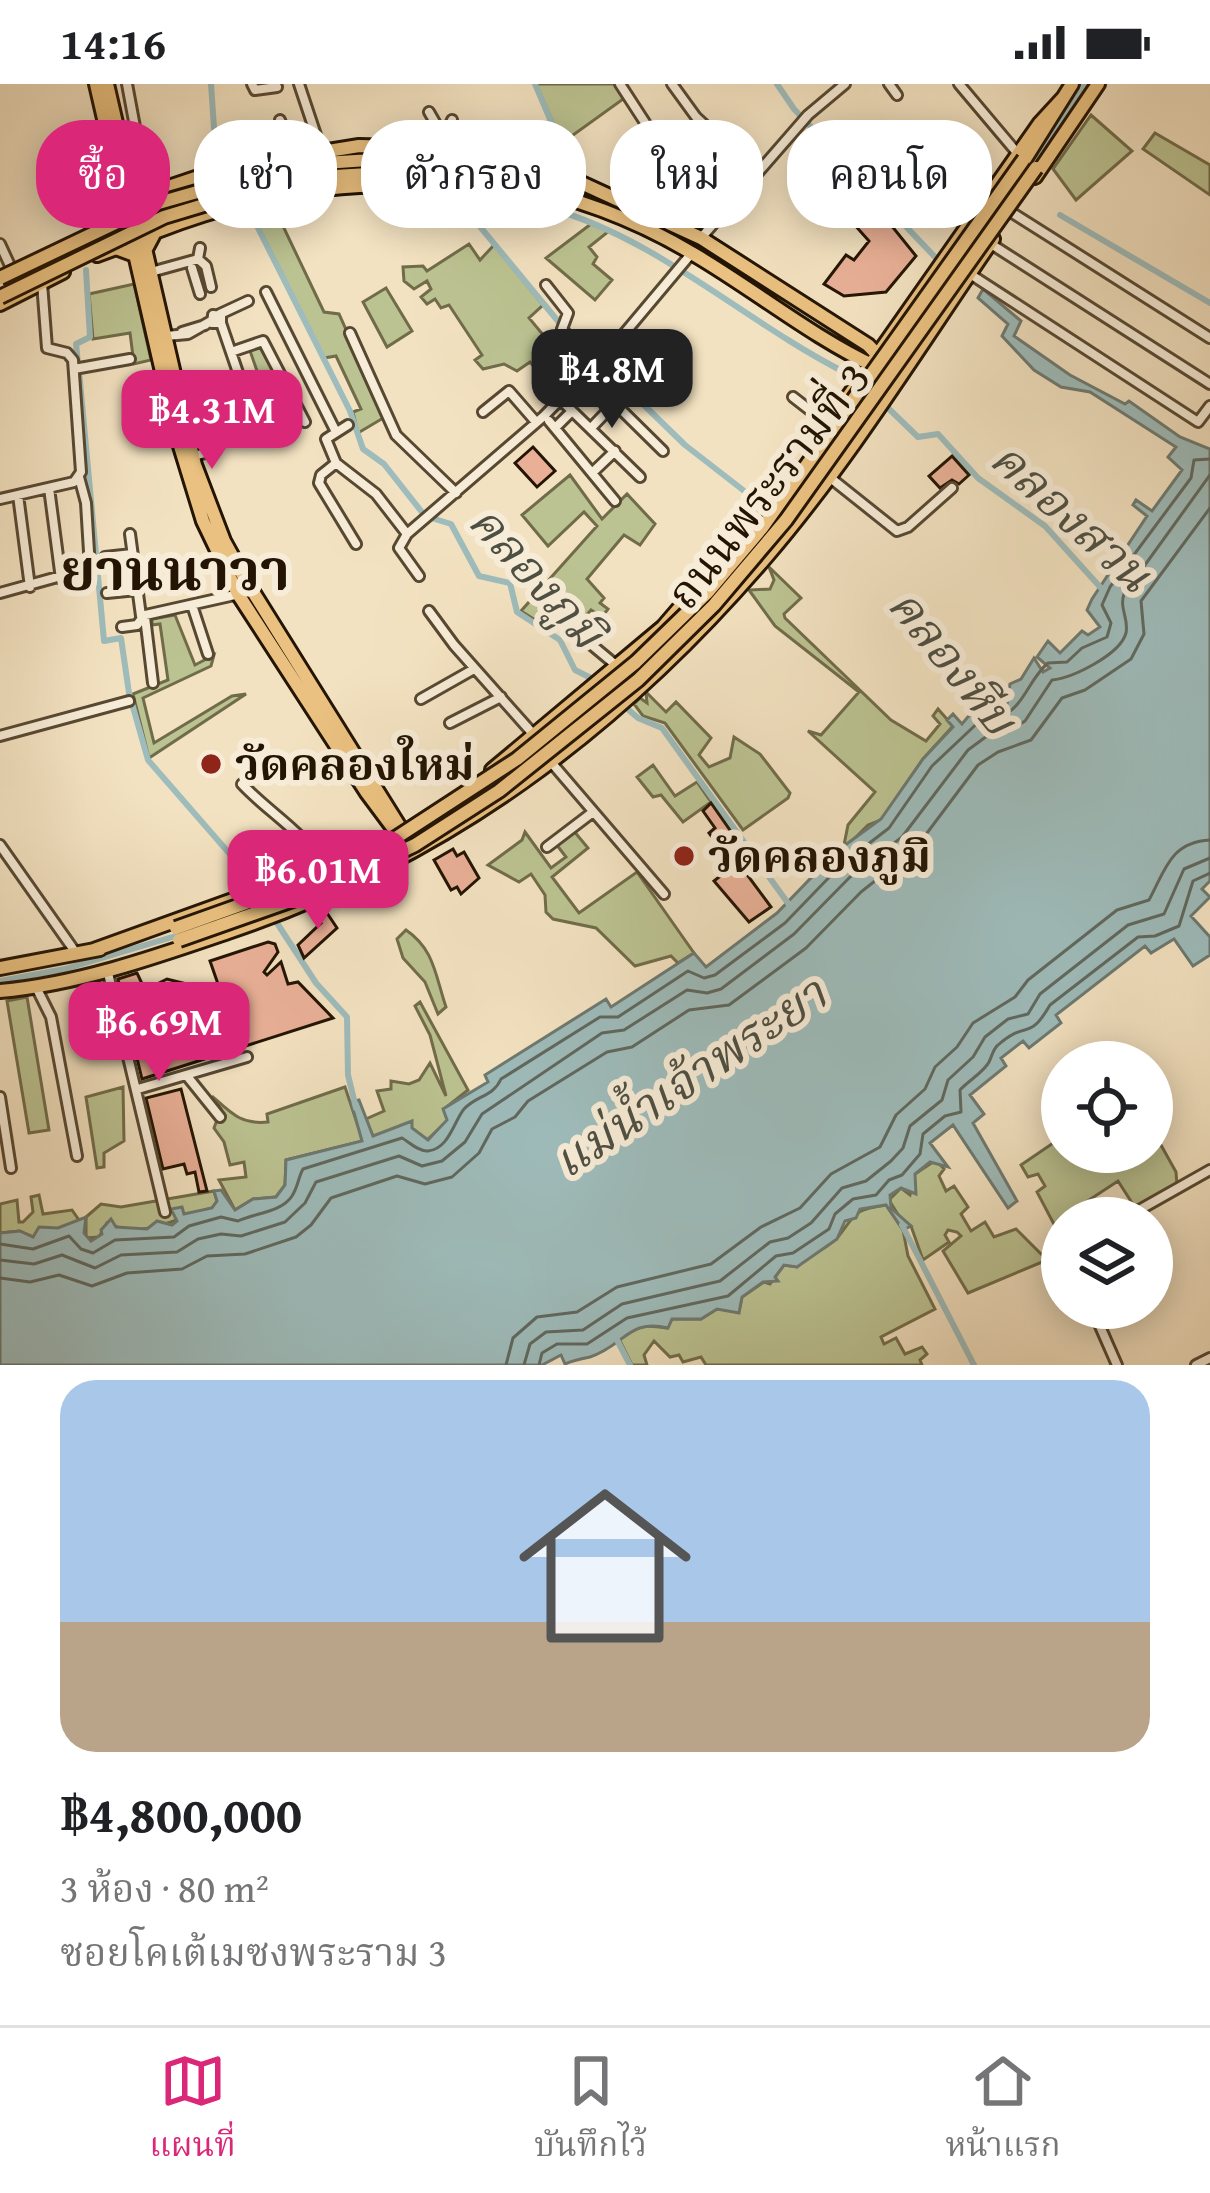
<!DOCTYPE html>
<html lang="th">
<meta charset="utf-8">
<style>
:root{--surface:#fff;--page:#f2f2f2;--text:#202124;--muted:#757577;--line:#e0e0e0;--accent:#db2777}
body{margin:0;font-family:"Gentium Book Plus","Noto Serif Thai",serif;background:var(--page);color:var(--text);height:100vh;display:flex;flex-direction:column;font-size:45px;white-space:nowrap}
*{box-sizing:border-box;margin:0}
p{font-size:39px;color:var(--muted)}
.icon{flex:none;width:66px;height:66px;fill:none;stroke:currentColor;stroke-width:2;stroke-linecap:round;stroke-linejoin:round}
.map{position:relative;height:1281px;overflow:hidden}
.panel{display:flex;flex-direction:column;background:var(--surface);flex:1}
.panel>*{flex:none}
.guide{position:absolute;left:36px;top:36px;width:1140px;height:108px;display:flex;gap:24px}
.tools{position:absolute;left:1041px;top:957px;display:grid;gap:24px}
.tools a{display:grid;place-items:center;width:132px;height:132px;border-radius:50%;background:var(--surface);box-shadow:0 6px 30px #0003;font-size:60px}
.price{position:absolute;translate:-50% -102px;padding:0 27px;border-radius:24px;background:var(--accent);color:#fff;font-size:39px;line-height:78px;filter:drop-shadow(0 3px 6px #0008)}
.price::after{content:'';position:absolute;left:50%;top:72px;width:36px;height:27px;margin-left:-18px;background:inherit;clip-path:polygon(0 0,100% 0,50% 100%)}
.price.active{background:#222;color:#fff}
ul{padding:0;list-style:none}
li{display:grid;align-content:center;gap:24px;height:636px;padding:0 60px}
li span{display:grid;place-items:center;height:372px;border-radius:36px;color:#555}
li>.icon{margin-inline-start:auto}
span .icon{width:216px;height:216px;fill:#fffc;stroke-width:1}
li b{font-size:51px}
.tag{padding:0 42px;border-radius:48px;background:var(--surface);box-shadow:0 6px 30px #0003;font-size:42px;line-height:108px}
.tag.active{background:var(--accent);color:#fff}
.status{display:flex;justify-content:space-between;align-items:center;height:84px;padding:0 60px;background:var(--surface);direction:ltr}
.status svg{height:33px;fill:currentColor}
.tabs{display:flex;justify-content:space-around;align-items:center;height:168px;border-top:3px solid var(--line);background:var(--surface);font-size:33px;color:var(--muted)}
.tabs a{display:grid;justify-items:center;gap:6px}
.tabs .active{color:var(--accent)}
.map>svg:first-child{display:block}
.green{fill:#bcc392;stroke:#706c4a;stroke-width:3}
.water{fill:#9ebcbb;stroke:#6d7971;stroke-width:3}
.lines{fill:none;stroke-linecap:round;stroke-linejoin:round}
.shore{stroke:#60685f;stroke-width:3}
.canal{stroke:#9ebcbb;stroke-width:6}
.building{fill:#e9b097;stroke:#231403;stroke-width:3}
.minor-casing{stroke:#574832;stroke-width:14}
.major-casing{stroke:#231403;stroke-width:18}
.minor{stroke:#f7ecd7;stroke-width:8}
.major{stroke:#eac180;stroke-width:12}
.major-bridge-casing{stroke:#231403;stroke-width:18;stroke-linecap:butt}
.major-bridge{stroke:#eac180;stroke-width:12}
.poi-dot{fill:#8f2418;stroke:#f7ecd7;stroke-width:4.5}
.labels{text-anchor:middle;stroke-width:12;stroke-linejoin:round;paint-order:stroke}
.street-label{font-size:45px;fill:#231403;stroke:#f7ecd7}
.poi-label{font-size:45px;font-weight:bold;fill:#231403;stroke:#f7ecd7;text-anchor:start}
.water-label{font-size:48px;font-style:italic;fill:#4e4f43;stroke:#f7ecd7}
.district-label{font-size:57px;font-weight:bold;fill:#231403;stroke:#f7ecd7}
</style>
<div class="status"><b>14:16</b><svg viewBox="0 0 49 12"><path d="M0 12V9h3v3zM5 12V6h3v6zM10 12V3h3v9zM15 12V0h3v12zM26 1h20v11H26zM47 4h2v5h-2z"/></svg></div>
<div class="map">
<svg width="1210" height="1281" viewBox="0 0 1210 1281">
<rect width="100%" height="100%" fill="#f3e2c1"/>
<filter id="stains"><feTurbulence type="fractalNoise" baseFrequency=".00167" numOctaves="4"/><feColorMatrix values="0 0 0 0 .2 0 0 0 0 .09 0 0 0 0 .02 0 0 0 .5 -.17"/></filter>
<radialGradient id="worn" r=".72"><stop offset=".6" stop-color="#630" stop-opacity="0"/><stop offset="1" stop-color="#630" stop-opacity=".3"/></radialGradient>
<!-- green -->
<path class="green" d="M536,0H617L626,13L562,59Z
M1091,31L1132,67L1076,116L1053,85Z
M1155,49L1210,81V111L1143,65Z
M272,119L324,228L339,230L385,333L358,349L353,328L361,325L336,272L324,274L248,125Z
M591,140L609,147L589,163L597,173L593,180L612,196L595,216L546,174Z
M469,160L480,176L494,161L543,221L529,234L554,264L536,285L530,278L517,287L504,280L483,285L475,276L482,271L449,221L441,224L435,215L427,220L421,213L431,205L427,197L414,205L404,197L403,183L423,182L427,187Z
M134,200L151,276L134,280L130,249L93,255L89,210Z
M386,204L412,247L387,263L363,218Z
M261,260L300,335L278,347L249,264Z
M570,391L602,435L627,410L655,440L640,461L624,451L587,495L604,514L600,519L608,525L602,533L591,526L585,533L579,528L572,534L562,525L548,544L521,527L597,442L584,428L548,462L522,431Z
M769,483L801,514L784,530L785,534L891,636L926,657L940,640L933,632L938,625L953,642L923,675L881,736L868,741L843,766L848,741L875,708L808,647L821,651L859,608L775,542L749,506L770,505L774,496Z
M175,531L195,581L214,571L211,582L143,614L154,659L232,612L246,610L149,674L133,610L168,596L160,540L152,541V535Z
M646,608L666,628L676,618L711,654L699,671L709,683L730,674L734,653L760,670L790,709L788,714L743,746L665,639L643,632L634,620L640,614L647,619Z
M653,681L675,712L697,698L711,718L683,738L661,711L653,713L637,693Z
M573,746L588,764L552,793L579,829L637,788L694,869L678,879L671,872L635,882L596,844L553,835L546,828L545,811L531,790L519,798L488,781L522,756L525,748L551,784L566,773L556,760Z
M406,846C434,865 435,890 446,923L438,930L425,898L403,874L397,855Z
M27,913L49,1046L29,1049L7,917Z
M420,918L468,1006L444,1025L448,1036L427,1056L412,1044L373,1053L366,1035L384,1027L377,1007L391,1005V997L409,1000L419,996L430,979L446,1012L430,951L415,922Z
M123,1003L124,1057L104,1069V1083L97,1084L86,1013Z
M345,1003L363,1057L286,1076L285,1101L276,1113L253,1115L235,1126L219,1096L246,1093L244,1078L230,1081L224,1058L214,1044L221,1025L212,1012C231,1029 241,1041 268,1038L267,1030Z
M1152,1045L1176,1088L1177,1102L1136,1125L1118,1097L1083,1120L1090,1134H1062L1057,1146L1037,1108L1045,1102L1038,1090L1028,1093L1021,1081L1062,1053V1068H1152Z
M936,1076L944,1085L939,1092L946,1107L954,1102L968,1123L961,1130L971,1147L985,1138L994,1153L1016,1145L1047,1176L968,1209L943,1167L961,1152L957,1148L948,1146L945,1151L949,1158L923,1176L911,1142L902,1137L889,1116L901,1104L910,1111L915,1090Z
M214,1107L217,1117L212,1124C178,1132 145,1157 107,1139L99,1153L86,1154V1133L101,1120L121,1123Z
M39,1111L43,1130L72,1126L81,1139L33,1153L19,1147L0,1149V1120L17,1116L19,1138H23L33,1128L31,1113Z
M886,1121L903,1146L908,1172L935,1225L881,1253L884,1260L896,1254L905,1270L922,1263L927,1270L920,1276L922,1281H706L701,1273L683,1278L679,1271L670,1273L654,1257L644,1271L647,1281H632L619,1255C636,1240 648,1241 667,1244L672,1235H701L717,1225L739,1227L742,1213L764,1198L770,1200L784,1181L797,1183C808,1172 828,1164 838,1153C857,1129 852,1126 886,1121Z"/>
<!-- water -->
<path class="water" d="M983,205L1021,237L1014,252L1070,291L1125,320L1129,317L1180,353L1210,365V797L1202,805L1210,813L1191,832L1210,853V871L1193,882L1174,855L1151,869L1145,862L1056,931L1061,939L1029,964L1023,957L1001,974L1006,982L970,1011L984,1030L973,1039L1017,1117L1008,1124L953,1041L930,1059L948,1083L930,1078L915,1090L916,1110L901,1104L890,1111L891,1124L911,1142L903,1146L886,1121L860,1125L856,1134L845,1137L837,1155L797,1183L784,1181L775,1193L778,1197L763,1198L742,1213L739,1229L717,1225L701,1235H672L668,1244C629,1234 624,1262 590,1273C585,1274 574,1276 565,1280L561,1271L542,1281H0V1149L20,1147L33,1153L39,1143L58,1144L86,1133L84,1149L91,1157L102,1150L101,1146L111,1135L116,1143L147,1145L157,1137L172,1141L177,1137L171,1125L182,1123L184,1130L212,1124L217,1117L214,1107L221,1106L235,1126L253,1115L276,1113L285,1101L286,1076L362,1057L351,1018L359,1016L373,1052L412,1037V1044L428,1056L447,1036L443,1025L488,998L485,991L606,915L611,923L694,869L706,883L777,829L837,767L881,735L923,675L953,643L947,636L953,630L962,640L987,610L997,621L1007,620L1010,600L1021,595L1034,574L1043,588L1050,584L1037,573L1048,557L1060,569L1082,547L1088,551L1100,543L1087,526L1092,515L1147,432L1133,421L1136,416L1152,427L1182,386L1168,373L1176,363L1090,308L1061,303L1034,286L1002,252L1008,240L978,214Z"/>
<g class="lines">
<!-- shore -->
<path class="shore" d="M0,1160L33,1165L69,1152L81,1165L93,1169L115,1156L174,1153L189,1142L221,1133L238,1137C255,1129 282,1128 292,1112C298,1103 298,1094 303,1085L402,1054C409,1058 419,1068 428,1067C449,1065 454,1037 464,1025C477,1011 493,1013 501,995L600,933H618L688,887L704,894L715,891L785,839L841,781L889,744L932,682L986,631C1022,638 1024,599 1048,579L1067,578L1082,564L1107,553L1111,539L1102,521L1110,503L1191,394L1194,376L1210,375
M0,1176L34,1180L62,1171L95,1184L121,1171L177,1168L198,1155L221,1150L241,1152L285,1138L305,1119L316,1098L399,1072L422,1082L442,1077L465,1058L482,1030L602,949L624,946L687,906L707,909L721,905L794,850L850,793L902,753L968,666L991,649L1008,648L1025,637L1052,596C1072,594 1120,571 1126,549C1129,534 1119,525 1124,510L1210,391
M0,1194L30,1198L59,1191L92,1202L127,1189L182,1185L207,1172L245,1170L296,1153L311,1141L331,1114L397,1092L425,1100L452,1093L479,1069L492,1045L515,1033L528,1017L607,968L632,963L689,926L729,921L806,864L861,808L915,765L978,681L998,668L1031,656L1062,614L1085,606L1131,575L1144,550L1141,517L1210,424
M506,1281L513,1254L537,1233L577,1228L617,1203L711,1180L761,1143L800,1124L831,1090L880,1063L896,1031L925,1005L935,983L957,963L973,939L1015,913L1028,896L1117,826L1149,816C1165,787 1170,758 1210,756
M524,1281L530,1260L546,1248L583,1246L622,1220L720,1197L770,1158L788,1154L811,1139L842,1104L866,1097L891,1077L903,1064L910,1042L942,1016L948,996L973,973L985,953L1008,935L1028,930L1040,910L1128,841L1164,830L1184,785L1210,774
M539,1281L542,1269L557,1260H587L627,1234L728,1212L776,1172L793,1169L829,1145L835,1130L853,1115L876,1111L889,1096L902,1091L920,1070L923,1050L945,1032L961,1028L960,1006C968,997 984,988 989,978C992,972 993,965 998,961C1027,935 1028,959 1050,921L1138,853L1155,852L1179,842L1193,797L1210,789"/>
<!-- canal -->
<path class="canal" d="M211,0L214,44L229,84
M535,0L568,77
M777,0L794,25L935,173
M234,96L350,327L363,365L384,380L425,432L451,440L479,492L510,499L517,528L560,556L575,586L593,595L638,634L662,644L790,822
M80,99L83,141
M463,122L562,242
M549,124C659,155 745,238 846,289
M1060,131L1210,219
M576,255L685,361L761,420
M893,275L1085,0
M78,279L76,260L90,253L86,186
M79,287L104,557L121,554L129,609L148,676L256,800
M887,323L918,353L938,350L978,394L1045,442L1101,504
M774,442L880,294
M611,610L655,571
M489,707L526,678
M277,839L316,899L347,933L348,991L356,1024
M0,897L65,885L179,851
M902,1141L974,1281
M615,1252L630,1281"/>
</g>
<!-- building -->
<path class="building" d="M866,110L916,172L886,208L844,212L824,200L846,171L854,176L869,157L844,129Z
M533,363L555,387L537,403L515,379Z
M952,372L969,391L959,400L952,396L940,404L929,392Z
M711,719L741,762L731,769L771,823L749,838L714,797L733,782L709,749L715,744L703,727Z
M453,765L457,772L464,768L479,794L461,810L457,803L451,806L434,776Z
M323,823L337,844L304,874L298,861L321,839L312,827Z
M268,858L275,860L278,868L264,888L267,891L281,878L288,900L298,898L333,934L142,995L118,895L137,889L145,906L167,895L191,901L196,911L218,900L210,877Z
M181,1005L207,1107L199,1108L195,1088L187,1090L184,1080L163,1085L146,1014Z"/>
<g class="lines">
<!-- minor casing -->
<g class="minor-casing">
<path id="minor" d="M127,0L144,91
M252,0L255,6L277,3
M299,0L321,66
M620,0L655,54L632,86L666,118L658,132
M672,0L696,33L756,89
M889,0L897,11
M959,0L1018,70
M429,28L444,54L441,64
M280,36L292,70
M260,53L267,75
M444,54L452,36
M404,100L405,112L445,119
M1011,128L1210,254
M701,154L808,31L845,0
M0,160L12,186
M991,160L1210,300
M198,175L206,182L211,203
M192,184L200,210
M151,188L198,175L200,164
M970,190L1198,338L1210,322
M546,201L568,229L562,245L594,282
M266,208L336,348
M220,230L248,217
M213,231L221,232V239H212Z
M221,239L259,350
M182,248L205,241
M350,249L396,351L456,409
M623,251L682,304
M166,252L188,250L211,237
M231,268L263,257L305,338
M74,285L130,275
M591,296L663,367
M793,313L829,341
M566,321L640,393
M483,328L509,307L536,338
M549,337L615,417
M348,341L326,355L336,379L376,410L407,450
M555,344L572,327
M591,344L615,319
M194,372L216,366
M336,379L321,391L319,399L356,460
M592,389L615,367
M828,392L897,447L908,443L952,404
M49,404L61,495
M18,411L30,503
M0,415L74,398L81,388L73,276L67,269L47,264L42,199
M130,450L141,532L239,510
M105,473L132,470
M419,492L399,464L407,450L544,332L623,251L691,170
M0,509L90,484L86,419L79,393
M107,509L137,506
M192,521L208,570
M429,527L454,561L534,651
M145,533L153,599
M122,543L137,541L143,533
M581,552L617,582
M421,615L474,585
M450,639L501,613
M0,652L129,617
M550,677L664,810
M242,700C269,729 307,750 323,783
M0,761L76,869
M547,763L593,728
M107,885L165,1128
M36,903L51,933L77,1072
M187,992L220,1033
M138,1005L247,973
M0,1013L11,1084
M1125,1134L1210,1086
M1092,1224L1117,1281
M1196,1281L1210,1274"/>
</g>
<!-- major casing -->
<g class="major-casing">
<path id="major" d="M96,0L176,349L203,437L238,510L367,709L405,760
M107,0L195,381L224,457L245,495L406,753
M1025,75L1072,0
M274,86C372,69 464,74 561,98
M1035,93L1098,0
M277,99C422,76 568,94 695,171C756,207 812,253 876,283
M130,101L151,109L228,83L359,62L441,64L494,72L566,92L701,154L868,261L898,292
M92,146L115,128L122,113
M146,165L155,148C253,109 352,94 457,104C494,108 531,116 568,120
M97,171L116,164L135,171
M0,220L63,188
M843,320L1040,39L1063,14
M492,686L663,543L786,400
M94,866L324,783
M0,884L100,865
M0,907C78,900 155,873 228,848C445,775 618,646 766,473C850,375 920,261 993,155"/>
</g>
<!-- minor -->
<use href="#minor" class="minor"/>
<!-- major -->
<use href="#major" class="major"/>
<!-- major-bridge casing -->
<g class="major-bridge-casing">
<path id="major-bridge" d="M0,194L155,120L274,86
M0,213L164,133L277,99
M176,844L305,798L388,759L517,675L636,578L708,508L762,444L1024,75
M179,856L321,806L415,761L499,707L638,596L714,521L786,436L1036,84"/>
</g>
<!-- major-bridge -->
<use href="#major-bridge" class="major-bridge"/>
</g>
<!-- markers -->
<g class="poi-dot">
<circle cx="211" cy="680" r="12"/>
<circle cx="684" cy="772" r="12"/>
</g>
<g class="labels">
<!-- street labels -->
<g class="street-label">
<text transform="translate(768 401) rotate(-52)" y="16">ถนนพระรามที่ 3</text>
</g>
<!-- poi labels -->
<g class="poi-label">
<text x="235" y="696">วัดคลองใหม่</text>
<text x="708" y="788">วัดคลองภูมิ</text>
</g>
<!-- water labels -->
<g class="water-label">
<text transform="translate(1072 432) rotate(42)" y="17">คลองสวน</text>
<text transform="translate(537 492) rotate(48)" y="17">คลองภูมิ</text>
<text transform="translate(953 577) rotate(51)" y="17">คลองหีบ</text>
<text transform="translate(689 993) rotate(-34)" y="17">แม่น้ำเจ้าพระยา</text>
</g>
<!-- district labels -->
<g class="district-label">
<text x="175" y="506">ยานนาวา</text>
</g>
</g>
<rect width="100%" height="100%" filter="url(#stains)"/>
<rect width="100%" height="100%" fill="url(#worn)"/>
</svg>
<div class="tools">
<a><svg class="icon" aria-label="locate" viewBox="0 0 24 24"><circle cx="12" cy="12" r="6"/><path d="M12 2v4M12 18v4M2 12h4M18 12h4"/></svg></a>
<a><svg class="icon" aria-label="layers" viewBox="0 0 24 24"><path d="M12 4l9 5-9 5-9-5zM3 14l9 5 9-5"/></svg></a>
</div>
<b class="price active" style="left:612px;top:347px">฿4.8M</b>
<b class="price" style="left:212px;top:388px">฿4.31M</b>
<b class="price" style="left:318px;top:848px">฿6.01M</b>
<b class="price" style="left:159px;top:1000px">฿6.69M</b>
<div class="guide">
<a class="tag active">ซื้อ</a>
<a class="tag">เช่า</a>
<a class="tag">ตัวกรอง</a>
<a class="tag">ใหม่</a>
<a class="tag">คอนโด</a>
</div>
</div>
<section class="panel">
<ul>
<li><span style="background:linear-gradient(#a9c7e8 65%,#b9a48a 0)"><svg class="icon" aria-label="home" viewBox="0 0 24 24"><path d="M3 11l9-7 9 7M6 9v11h12V9"/></svg></span><div><b>฿4,800,000</b><p>3 ห้อง · 80 m²</p><p>ซอยโคเต้เมซงพระราม 3</p></div></li>
</ul>
</section>
<nav class="tabs">
<a class="active"><svg class="icon" aria-label="map" viewBox="0 0 24 24"><path d="M3 6l6-2 6 2 6-2v14l-6 2-6-2-6 2zM9 4v14M15 6v14"/></svg>แผนที่</a>
<a><svg class="icon" aria-label="saved" viewBox="0 0 24 24"><path d="M7 4h10v16l-5-4-5 4z"/></svg>บันทึกไว้</a>
<a><svg class="icon" aria-label="home" viewBox="0 0 24 24"><path d="M3 11l9-7 9 7M6 9v11h12V9"/></svg>หน้าแรก</a>
</nav>
